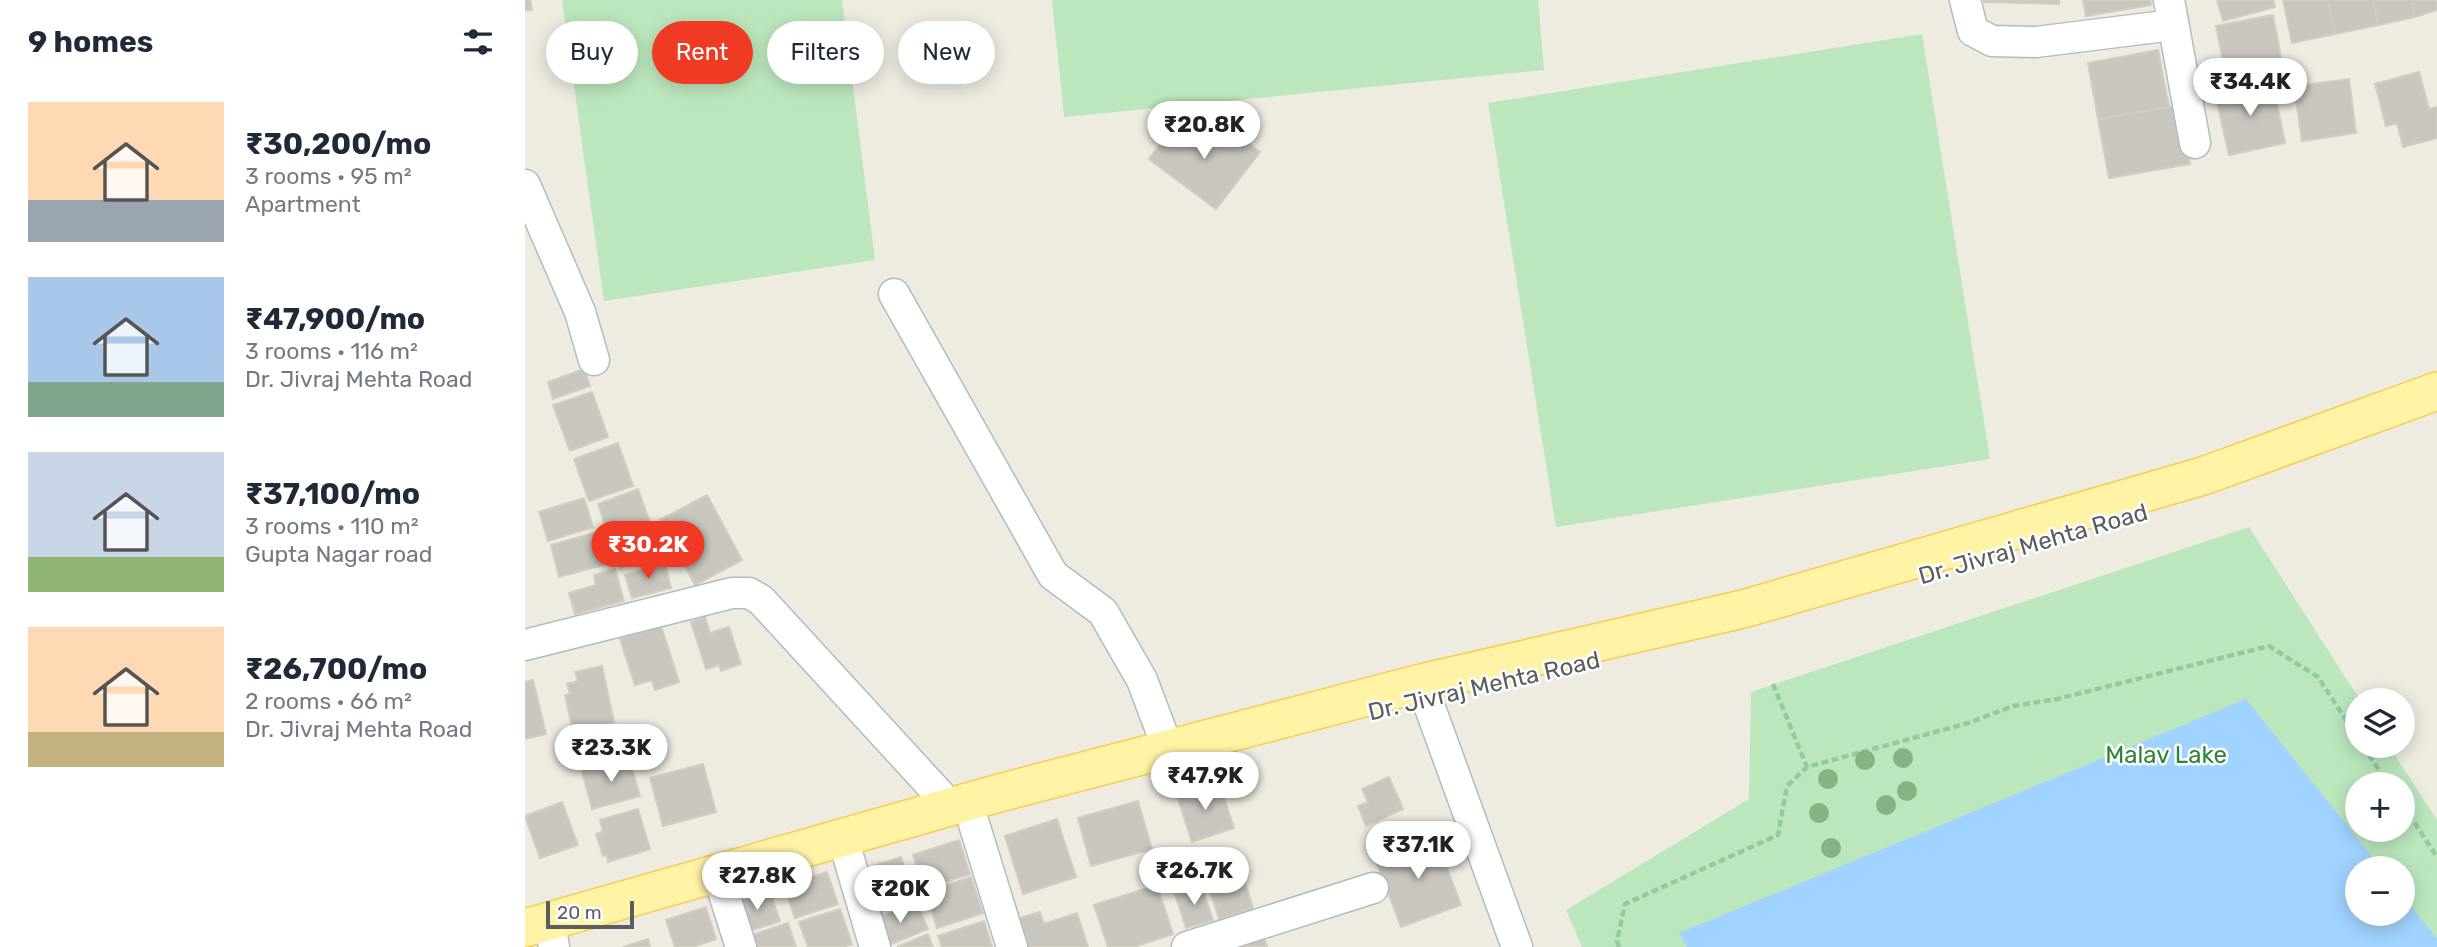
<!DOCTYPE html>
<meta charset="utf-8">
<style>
:root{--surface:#fff;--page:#f6f6f7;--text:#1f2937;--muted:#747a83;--accent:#f03a24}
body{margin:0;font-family:Rubik,sans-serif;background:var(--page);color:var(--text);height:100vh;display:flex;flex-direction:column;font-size:26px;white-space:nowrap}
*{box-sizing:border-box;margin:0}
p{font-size:23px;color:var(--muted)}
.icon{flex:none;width:38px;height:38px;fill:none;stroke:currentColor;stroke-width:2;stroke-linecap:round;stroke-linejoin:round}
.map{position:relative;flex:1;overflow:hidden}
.sheet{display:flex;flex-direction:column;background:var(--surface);width:525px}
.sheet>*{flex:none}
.hud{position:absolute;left:21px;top:21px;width:665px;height:63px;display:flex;gap:14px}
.buttons{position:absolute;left:1820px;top:688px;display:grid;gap:14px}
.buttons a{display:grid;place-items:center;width:70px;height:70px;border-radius:50%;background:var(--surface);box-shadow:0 4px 18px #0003;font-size:35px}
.scale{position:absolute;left:21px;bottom:18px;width:88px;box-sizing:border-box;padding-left:7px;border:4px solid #5a5e63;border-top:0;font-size:19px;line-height:24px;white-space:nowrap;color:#5a5e63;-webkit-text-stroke:5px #fff;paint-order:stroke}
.price{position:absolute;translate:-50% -60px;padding:0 16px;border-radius:24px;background:#fff;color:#222;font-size:23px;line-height:46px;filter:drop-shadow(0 2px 4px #0008)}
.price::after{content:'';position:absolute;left:50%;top:42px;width:21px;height:16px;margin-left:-10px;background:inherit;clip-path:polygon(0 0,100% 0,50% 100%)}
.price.current{background:var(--accent);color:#fff}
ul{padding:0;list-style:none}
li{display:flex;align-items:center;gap:21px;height:175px;padding:0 28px}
li span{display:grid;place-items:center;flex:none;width:196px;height:140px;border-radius:0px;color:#555}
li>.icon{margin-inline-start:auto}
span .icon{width:84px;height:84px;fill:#fffc;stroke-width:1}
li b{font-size:30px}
h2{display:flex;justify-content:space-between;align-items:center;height:84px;padding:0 28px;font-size:30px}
.pill{padding:0 24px;border-radius:32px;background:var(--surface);box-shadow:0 4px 18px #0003;font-size:24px;line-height:63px}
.pill.current{background:var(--accent);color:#fff}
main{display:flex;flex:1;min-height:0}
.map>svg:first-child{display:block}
.green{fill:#bce7bd;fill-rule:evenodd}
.water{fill:#a0d3ff}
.building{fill:#c8c6be;stroke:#d2cdbf;stroke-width:2}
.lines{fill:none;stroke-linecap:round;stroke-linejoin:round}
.minor-casing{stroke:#b7b9bf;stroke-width:33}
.major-casing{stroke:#f7cd51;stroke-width:40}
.path{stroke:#95c8a5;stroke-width:4.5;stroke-dasharray:7 3.5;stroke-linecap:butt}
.minor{stroke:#fff;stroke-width:30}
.major{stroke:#fff3a5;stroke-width:37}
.tree{fill:#86b284}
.labels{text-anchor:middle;stroke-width:5;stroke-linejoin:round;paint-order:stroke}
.street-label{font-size:24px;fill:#5a5e63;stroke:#fff}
.park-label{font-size:24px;fill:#308437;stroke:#fff}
</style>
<main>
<section class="sheet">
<h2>9 homes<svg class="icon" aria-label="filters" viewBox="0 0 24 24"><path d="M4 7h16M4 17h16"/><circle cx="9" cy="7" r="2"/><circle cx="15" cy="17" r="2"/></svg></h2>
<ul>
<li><span style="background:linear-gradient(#ffd9b3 70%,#9aa5b1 0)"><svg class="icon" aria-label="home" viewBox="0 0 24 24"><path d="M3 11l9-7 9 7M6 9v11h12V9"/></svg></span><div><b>₹30,200/mo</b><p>3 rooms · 95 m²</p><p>Apartment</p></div></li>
<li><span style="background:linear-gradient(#a9c7e8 75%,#7fa58c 0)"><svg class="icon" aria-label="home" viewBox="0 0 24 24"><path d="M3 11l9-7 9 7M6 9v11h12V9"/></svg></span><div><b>₹47,900/mo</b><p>3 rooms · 116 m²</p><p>Dr. Jivraj Mehta Road</p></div></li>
<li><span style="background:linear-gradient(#c9d6e8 75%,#8fb573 0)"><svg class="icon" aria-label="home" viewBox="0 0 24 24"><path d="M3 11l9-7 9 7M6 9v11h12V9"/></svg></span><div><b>₹37,100/mo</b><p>3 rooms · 110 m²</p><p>Gupta Nagar road</p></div></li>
<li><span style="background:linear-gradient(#ffd9b3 75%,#c2b280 0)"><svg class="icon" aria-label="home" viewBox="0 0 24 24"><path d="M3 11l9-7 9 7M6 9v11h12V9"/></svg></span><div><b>₹26,700/mo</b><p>2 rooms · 66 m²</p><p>Dr. Jivraj Mehta Road</p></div></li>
</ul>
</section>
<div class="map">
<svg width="1912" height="947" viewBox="0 0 1912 947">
<rect width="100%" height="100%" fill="#eeebe1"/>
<!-- green -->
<path class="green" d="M37,0H317L350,260L79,301Z
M527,0H1013L1019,70L539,117Z
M1397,34L1465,459L1031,527L963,103Z
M1724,527L1835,700H1832V746H1864L1912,820V947H1057L1041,910L1224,799L1226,692ZM1832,784H1878V830H1832ZM1832,868H1878V914H1832Z"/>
<!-- water -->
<path class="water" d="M1721,699L1856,868H1832V914H1878V896L1912,939V947H1162L1154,933Z"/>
<!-- building -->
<path class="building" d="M0,0H5L7,10H0Z
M1459,0H1534V4L1459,2Z
M1558,0H1625L1626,5L1561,16Z
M1692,0H1748L1750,7L1698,21Z
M1758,0H1803L1810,34L1767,43Z
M1803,0H1848L1853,25L1810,34Z
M1848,0H1887L1890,17L1853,25Z
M1887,0H1912V10L1890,17Z
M1748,15L1760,79L1704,90L1691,26Z
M1633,50L1644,107L1573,119L1563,63Z
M1894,72L1904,109L1912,107V138L1878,147L1872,123L1861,126L1850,84Z
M1824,79L1831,133L1777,141L1769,86Z
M1747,80L1760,143L1704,155L1690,93Z
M1655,105L1665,164L1584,178L1573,119Z
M659,114L702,147L711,134L735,152L691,209L624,159Z
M59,369L65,386L28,399L23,382Z
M67,392L83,437L45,451L28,405Z
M93,443L108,486L64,501L49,459Z
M113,489L136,554L95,568L73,504Z
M182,495L217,560L170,585L135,520Z
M59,498L68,527L23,541L14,512Z
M69,533L78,565L34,577L26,545Z
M140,564L146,588L107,598L100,575Z
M90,569L99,601L50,614L44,593L71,585L69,575Z
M180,617L185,633L204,627L216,664L196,671L194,665L181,669L166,622Z
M136,626L154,682L130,690L127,680L110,685L95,639Z
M77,666L89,722L48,731L40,695L45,694L42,684L53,681L50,672Z
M8,680L21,734L0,739V682Z
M104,758L115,796L67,809L57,771Z
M178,764L191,812L138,826L125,778Z
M864,777L878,809L841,826L833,806L843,802L837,789Z
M694,783L709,828L667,842L652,796Z
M613,801L627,849L566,866L553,818Z
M37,802L53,845L15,858L0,816Z
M113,809L125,849L83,862L82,855L78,856L71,834L78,832L75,820Z
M532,819L551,877L498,894L480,836Z
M910,836L936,905L876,927L850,858Z
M434,840L445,874L399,889L388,855Z
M376,857L388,894L342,908L330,872Z
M714,863L728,908L694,919L680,874Z
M302,872L313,904L270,918L259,886Z
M446,877L458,913L412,928L401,892Z
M632,885L648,934L609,947H583L569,905Z
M676,885L688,920L661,928L650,894Z
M245,892L255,921L218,933L208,904Z
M391,902L403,929L359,947L347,921Z
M181,907L191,939L168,947H150L141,920Z
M315,909L327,944L318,947H283L274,922Z
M515,912L519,924L552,913L563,947H493L485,921Z
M459,921L467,947H417L413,936Z
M263,923L271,947H220L217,938Z
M736,928L742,947H706Z
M403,934L408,947H372Z
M123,939L125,947H98Z"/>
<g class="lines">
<!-- minor casing -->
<g class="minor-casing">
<path id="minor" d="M1440,0L1448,31L1467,41L1511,42L1648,25
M1644,0L1670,143
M0,185L55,312L69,360
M369,294L528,575L578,612L617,680L643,749
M0,645L207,593H224L236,600L426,807
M896,683L992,947
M449,824L487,947
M324,859L350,947
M199,894L216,947
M28,941L29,947
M662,947L848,888"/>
</g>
<!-- major casing -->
<g class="major-casing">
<path id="major" d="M0,928L474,793L896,683L1218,609L1678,476L1912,391"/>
</g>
<!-- path -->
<path class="path" d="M1248,684L1282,767
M1838,746L1863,784
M1878,805L1912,857
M1094,947L1092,941L1100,904L1253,835L1262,786L1282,767L1443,723L1488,706L1532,699L1744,646L1793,677L1832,737"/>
<!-- minor -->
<use href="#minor" class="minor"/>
<!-- major -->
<use href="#major" class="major"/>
</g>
<!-- trees -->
<g class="tree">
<circle cx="1378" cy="758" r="10"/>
<circle cx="1340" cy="760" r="10"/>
<circle cx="1303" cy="779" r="10"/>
<circle cx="1382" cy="791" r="10"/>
<circle cx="1361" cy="805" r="10"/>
<circle cx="1294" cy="813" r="10"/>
<circle cx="1306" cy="848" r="10"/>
</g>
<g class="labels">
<!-- street labels -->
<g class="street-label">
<text transform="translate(1508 544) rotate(-16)" y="8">Dr. Jivraj Mehta Road</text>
<text transform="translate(959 686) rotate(-13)" y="8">Dr. Jivraj Mehta Road</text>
</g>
<!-- park labels -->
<g class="park-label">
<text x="1641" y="763">Malav Lake</text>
</g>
</g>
</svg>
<div class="buttons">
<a><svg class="icon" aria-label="layers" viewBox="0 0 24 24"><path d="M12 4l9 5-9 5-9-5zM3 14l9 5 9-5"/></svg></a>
<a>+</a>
<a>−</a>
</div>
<div class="scale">20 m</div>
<b class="price" style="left:1725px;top:118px">₹34.4K</b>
<b class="price" style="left:679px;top:161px">₹20.8K</b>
<b class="price current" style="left:123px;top:581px">₹30.2K</b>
<b class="price" style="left:86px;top:784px">₹23.3K</b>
<b class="price" style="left:680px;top:812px">₹47.9K</b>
<b class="price" style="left:893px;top:881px">₹37.1K</b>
<b class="price" style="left:669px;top:907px">₹26.7K</b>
<b class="price" style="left:232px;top:912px">₹27.8K</b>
<b class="price" style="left:375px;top:925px">₹20K</b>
<div class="hud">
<a class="pill">Buy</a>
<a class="pill current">Rent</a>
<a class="pill">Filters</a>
<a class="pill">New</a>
</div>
</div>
</main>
